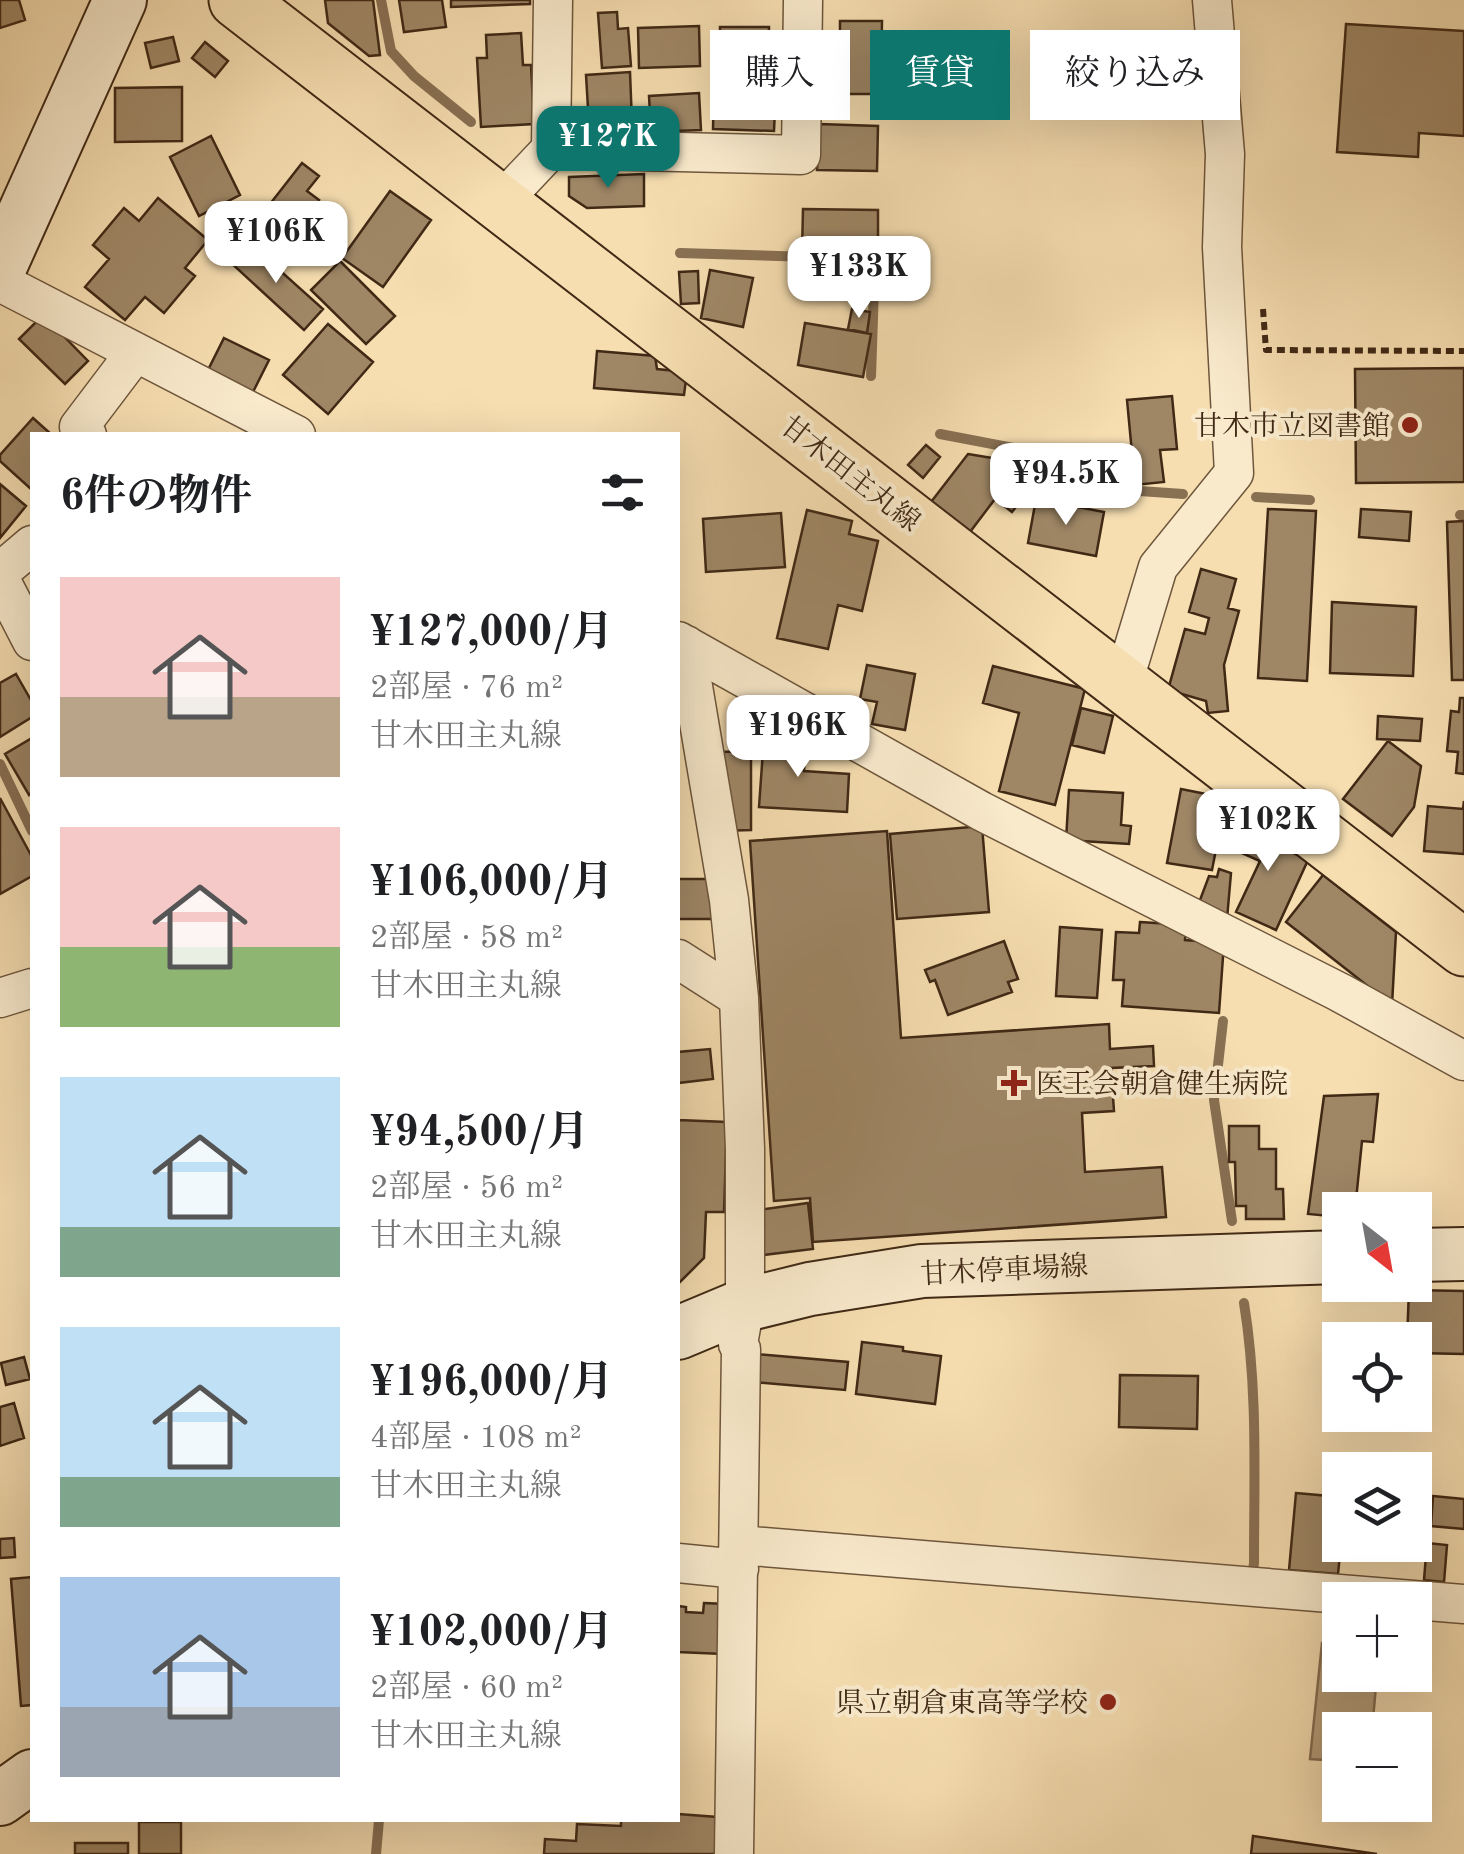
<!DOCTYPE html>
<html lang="ja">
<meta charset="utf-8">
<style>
:root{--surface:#fff;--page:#f6f6f6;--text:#202124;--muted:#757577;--accent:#0f766e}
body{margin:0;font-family:"Old Standard TT","Noto Serif JP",serif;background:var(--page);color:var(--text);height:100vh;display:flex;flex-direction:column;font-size:38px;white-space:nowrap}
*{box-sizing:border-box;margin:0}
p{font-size:32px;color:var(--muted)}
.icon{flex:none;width:55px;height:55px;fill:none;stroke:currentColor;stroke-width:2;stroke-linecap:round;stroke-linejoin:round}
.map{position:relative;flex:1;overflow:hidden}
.drawer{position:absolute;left:30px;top:432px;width:650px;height:1390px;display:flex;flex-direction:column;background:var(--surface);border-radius:0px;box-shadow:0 10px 40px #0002}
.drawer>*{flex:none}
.banner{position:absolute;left:710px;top:30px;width:602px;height:90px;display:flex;gap:20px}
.needle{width:65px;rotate:149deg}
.tools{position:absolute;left:1322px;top:1192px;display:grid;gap:20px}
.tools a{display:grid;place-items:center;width:110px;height:110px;border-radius:0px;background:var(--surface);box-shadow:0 10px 40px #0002;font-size:50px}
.price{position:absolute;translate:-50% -85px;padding:0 22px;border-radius:20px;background:#fff;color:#222;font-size:32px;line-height:65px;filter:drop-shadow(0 2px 5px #0008)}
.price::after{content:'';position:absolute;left:50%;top:60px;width:30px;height:22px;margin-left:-15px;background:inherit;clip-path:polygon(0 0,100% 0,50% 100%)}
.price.on{background:var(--accent);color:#fff}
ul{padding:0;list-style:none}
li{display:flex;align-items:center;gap:30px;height:250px;padding:0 30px}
li span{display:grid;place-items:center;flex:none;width:280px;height:200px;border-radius:0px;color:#555}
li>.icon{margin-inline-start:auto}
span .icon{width:120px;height:120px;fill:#fffc;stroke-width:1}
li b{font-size:42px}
h2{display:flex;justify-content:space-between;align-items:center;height:120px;padding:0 30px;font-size:42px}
.tag{padding:0 35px;border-radius:0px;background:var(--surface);box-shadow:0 10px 40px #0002;font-size:35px;line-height:90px}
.tag.on{background:var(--accent);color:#fff}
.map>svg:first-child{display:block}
.water{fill:#b8a07c;stroke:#887053;stroke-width:2.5}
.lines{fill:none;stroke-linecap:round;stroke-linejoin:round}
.stream{stroke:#887053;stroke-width:10}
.building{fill:#9f8766;stroke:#402915;stroke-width:2.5}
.street-casing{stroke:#6e563c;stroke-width:41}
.secondary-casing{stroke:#402915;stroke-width:56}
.primary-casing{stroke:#402915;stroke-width:59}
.path{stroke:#402915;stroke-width:6;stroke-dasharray:8 5;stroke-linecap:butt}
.street{stroke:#f9eacc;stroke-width:38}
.secondary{stroke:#f9eacc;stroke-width:52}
.primary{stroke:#f6deb1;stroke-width:55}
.poi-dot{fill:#8f2418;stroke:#f9eacc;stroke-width:4}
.labels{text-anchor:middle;stroke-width:8;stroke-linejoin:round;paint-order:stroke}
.poi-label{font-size:28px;fill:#402915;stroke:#f9eacc;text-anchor:end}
.street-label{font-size:28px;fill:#402915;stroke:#f9eacc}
</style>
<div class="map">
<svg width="1464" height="1854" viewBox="0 0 1464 1854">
<rect width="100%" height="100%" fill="#f6deb1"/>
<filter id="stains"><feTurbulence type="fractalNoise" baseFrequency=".002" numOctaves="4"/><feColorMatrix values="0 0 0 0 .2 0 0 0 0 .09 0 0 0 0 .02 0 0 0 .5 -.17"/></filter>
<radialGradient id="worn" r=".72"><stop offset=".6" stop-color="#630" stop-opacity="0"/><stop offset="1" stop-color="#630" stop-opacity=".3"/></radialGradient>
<!-- water -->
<path class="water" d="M1322,1643L1340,1645V1675H1377L1372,1730H1340V1761L1310,1759Z"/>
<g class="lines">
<!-- stream -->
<path class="stream" d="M381,0L391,51L414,76L471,122
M680,253L875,259L871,376
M940,434L1081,461L1125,490L1183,494
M1256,497L1310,500
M1460,515H1464
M0,764L32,831
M1223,1021L1214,1100L1232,1221
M1244,1303C1258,1389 1254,1476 1254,1563L1252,1577
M376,1854L379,1820"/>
</g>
<!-- building -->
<path class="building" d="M0,0H19L25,20L0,28Z
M325,0H373L380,55L369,56L328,23Z
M399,0H442L446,27L404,32Z
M451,0H530V4L451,7Z
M617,12L618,29L628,28L631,66L602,68L598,13Z
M840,21H882L881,94H840Z
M1346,24L1464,31V136L1419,133L1418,157L1337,152Z
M699,26L700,66L639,68L638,28Z
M720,27H769V69L720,70Z
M521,33L523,65H531L534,124L481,127L477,58H487L486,35Z
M173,37L179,61L151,68L145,43Z
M205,42L228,61L215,77L192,58Z
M630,72L632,123L589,125L586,75Z
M714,86L776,87L774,131L713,129Z
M182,87V141L115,142V88Z
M699,93L701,130L651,132L649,96Z
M819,124L878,126L877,171L817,170Z
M211,136L240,195L199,216L170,157Z
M302,163L319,176L307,191L319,200L278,254L249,231Z
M644,174V206L587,208L569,196V177Z
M390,191L431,220L383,287L342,258Z
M158,198L208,240L185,268L195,276L164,313L145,297L125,320L85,287L109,259L93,245L124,208L139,221Z
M803,209L878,210V253L802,252Z
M247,241L323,309L304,330L229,261Z
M340,261L395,316L366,344L311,290Z
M710,270L753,278L743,327L701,318Z
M698,271L699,303L681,304L679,272Z
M852,309L870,312L867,333L848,329Z
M43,315L88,361L65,384L19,339Z
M805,323L871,334L863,377L798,365Z
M328,324L373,362L328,414L283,375Z
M224,338L269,360L252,394L207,372Z
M597,351L655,356L657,369L687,372L684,395L594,388Z
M1464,368V482L1356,483L1355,369Z
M1172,396L1177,449L1160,450L1164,482L1135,485L1127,400Z
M33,418L52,435H32V490L0,461V455Z
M926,445L940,457L923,478L908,465Z
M968,454L1022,463L1012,475L1030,489L1012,512L995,499L970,532L931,502Z
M0,484L26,506L0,538Z
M1036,499L1104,512L1096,556L1028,543Z
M1268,509L1316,511L1307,681L1258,678Z
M1361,509L1411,512L1409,541L1359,537Z
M807,510L852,521L849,534L878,541L862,611L838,605L828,649L777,638Z
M781,513L785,567L706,572L703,519Z
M1464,521V680H1452L1447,522Z
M1201,569L1236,579L1228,608L1239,611L1224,665L1228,711L1208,713L1206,701L1168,690L1185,629L1205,634L1209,618L1189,612Z
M1332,602L1416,607L1413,676L1330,673Z
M867,665L915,674L905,730L872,724L877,702L860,699Z
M993,666L1085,689L1055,805L999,791L1019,713L983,703Z
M16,674L32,702V717L0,737V683Z
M1460,698H1464V774L1456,773L1458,752L1447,751L1451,711L1459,712Z
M1081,708L1113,716L1104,753L1072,745Z
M1378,716L1422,719L1420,741L1377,739Z
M764,736L806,739L804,771L849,774L847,812L759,807Z
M32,738V792L29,795L5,754Z
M1388,741L1421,766L1414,807L1392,836L1343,799Z
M751,751V830L719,831V752Z
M1181,789L1226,798L1212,870L1167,863Z
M1069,790L1123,793L1121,825L1131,826L1129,844L1066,840Z
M0,798L32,857V876L0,894Z
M1464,801V854L1424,851L1428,806L1463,809Z
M1246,819L1286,836L1281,847L1308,860L1276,930L1236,912L1260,861L1233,849Z
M982,826L989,912L897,919L890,834Z
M887,831L901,1038L1109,1024L1110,1049L1153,1046L1154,1066L1111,1068L1114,1111L1082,1113L1085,1172L1162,1167L1166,1217L813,1242L810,1198L774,1201L750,841Z
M1219,869L1231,873L1227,919L1197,908L1209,876L1217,877Z
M1323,875L1396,932L1392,1005L1286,922Z
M678,879H714V919H678Z
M1140,922L1186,925L1185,940L1224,943L1219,1013L1122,1006L1124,980H1113L1116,932L1139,933Z
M1060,927L1102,930L1097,998L1056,996Z
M1004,941L1018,979L1008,982L1012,992L948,1015L935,980L930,982L925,970Z
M710,1049L713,1079L678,1083V1052Z
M1378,1094L1373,1142L1362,1141L1355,1210H1340V1217L1308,1214L1324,1096Z
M678,1109V1120L727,1122L724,1212H706L704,1258L678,1284Z
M1229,1126H1259V1149H1276V1189H1283L1284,1219H1246V1206H1236L1235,1162H1229Z
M808,1203L813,1249L763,1255L758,1210Z
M1409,1290L1464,1291V1354L1415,1353V1340H1407Z
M862,1342L903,1347V1351L941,1356L935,1404L856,1394Z
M756,1354L848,1362L845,1390L753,1382Z
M24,1357L30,1379L6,1385L1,1363Z
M1120,1375L1198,1376L1197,1429L1119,1427Z
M14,1403L24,1438L0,1446V1407Z
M1296,1493L1340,1497L1341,1545L1338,1574L1289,1570Z
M1433,1496L1464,1499V1529L1431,1526Z
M14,1538L15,1557L0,1558V1539Z
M1427,1543L1447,1545L1444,1582L1424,1580Z
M32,1577V1705L21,1706L11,1579Z
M704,1603L726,1604L723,1654L678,1652V1606L686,1607V1612L703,1613Z
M678,1814L717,1817L715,1854H544L545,1839L576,1841L577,1824L621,1826V1820H678Z
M139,1822H181V1854H139Z
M1253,1836L1377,1854H1251Z
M75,1843H128V1854H75Z"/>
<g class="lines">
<!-- street casing -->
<g class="street-casing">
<path id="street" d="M551,149L801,155L803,0
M500,203L551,149L553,0
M0,282L296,435
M87,435L79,427L135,353
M0,572L32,545
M0,579L32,641
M678,641L981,811L1339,992L1464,1061
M686,645L729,900L739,998L745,1149V1305L738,1344L741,1349L734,1854
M1123,683L1158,567L1234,473L1222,247L1225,154L1212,0
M678,959L739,998
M0,998L32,988
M739,1545L1464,1604
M678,1563L739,1569"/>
</g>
<!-- secondary casing -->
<g class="secondary-casing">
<path id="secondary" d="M0,267L120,0
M1415,1255L1464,1254
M678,1333L745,1305L810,1289L922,1271L1340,1257
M0,1799L32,1776"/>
</g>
<!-- primary casing -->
<g class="primary-casing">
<path id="primary" d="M237,0L1464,948"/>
</g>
<!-- path -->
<path class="path" d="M1263,309L1266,350L1464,351"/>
<!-- street -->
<use href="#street" class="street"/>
<!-- secondary -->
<use href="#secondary" class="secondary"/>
<!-- primary -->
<use href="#primary" class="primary"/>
</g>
<!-- markers -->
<g class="poi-dot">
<circle cx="1410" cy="425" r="10"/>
<path d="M1009 1068h10v10h10v10h-10v10h-10v-10h-10v-10h10z"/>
<circle cx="1108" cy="1702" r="10"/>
</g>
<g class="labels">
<!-- poi labels -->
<g class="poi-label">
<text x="1390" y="435">甘木市立図書館</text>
<text x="1036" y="1093" text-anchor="start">医王会朝倉健生病院</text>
<text x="1088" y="1712">県立朝倉東高等学校</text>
</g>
<!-- street labels -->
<g class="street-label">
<text transform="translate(851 473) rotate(38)" y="10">甘木田主丸線</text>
<text transform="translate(1004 1269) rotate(-3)" y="10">甘木停車場線</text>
</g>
</g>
<rect width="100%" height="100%" filter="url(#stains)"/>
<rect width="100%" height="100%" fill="url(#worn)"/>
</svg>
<div class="tools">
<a><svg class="needle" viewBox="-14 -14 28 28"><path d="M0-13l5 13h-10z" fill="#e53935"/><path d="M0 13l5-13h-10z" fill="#757577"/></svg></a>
<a><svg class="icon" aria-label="locate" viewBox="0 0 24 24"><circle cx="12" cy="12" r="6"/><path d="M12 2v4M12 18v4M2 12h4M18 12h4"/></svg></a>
<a><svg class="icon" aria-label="layers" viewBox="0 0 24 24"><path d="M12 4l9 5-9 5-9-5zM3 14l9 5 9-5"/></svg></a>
<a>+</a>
<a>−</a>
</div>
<b class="price on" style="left:608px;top:191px">¥127K</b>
<b class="price" style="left:276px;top:286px">¥106K</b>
<b class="price" style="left:859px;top:321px">¥133K</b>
<b class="price" style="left:1066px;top:528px">¥94.5K</b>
<b class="price" style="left:798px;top:780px">¥196K</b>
<b class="price" style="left:1268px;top:874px">¥102K</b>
<div class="banner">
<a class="tag">購入</a>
<a class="tag on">賃貸</a>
<a class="tag">絞り込み</a>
</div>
<section class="drawer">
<h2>6件の物件<svg class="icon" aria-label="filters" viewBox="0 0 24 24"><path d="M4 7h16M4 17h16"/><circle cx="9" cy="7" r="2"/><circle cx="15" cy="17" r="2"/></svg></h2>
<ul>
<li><span style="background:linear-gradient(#f6c9c9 60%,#b9a48a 0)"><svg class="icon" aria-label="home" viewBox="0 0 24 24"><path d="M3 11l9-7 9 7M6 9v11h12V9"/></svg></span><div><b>¥127,000/月</b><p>2部屋 · 76 m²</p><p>甘木田主丸線</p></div></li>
<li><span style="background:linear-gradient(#f6c9c9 60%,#8fb573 0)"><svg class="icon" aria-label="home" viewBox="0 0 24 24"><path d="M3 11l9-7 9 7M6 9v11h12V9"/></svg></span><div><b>¥106,000/月</b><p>2部屋 · 58 m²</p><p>甘木田主丸線</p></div></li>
<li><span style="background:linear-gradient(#bfe0f5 75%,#7fa58c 0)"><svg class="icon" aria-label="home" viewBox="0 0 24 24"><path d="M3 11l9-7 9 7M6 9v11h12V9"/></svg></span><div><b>¥94,500/月</b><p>2部屋 · 56 m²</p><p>甘木田主丸線</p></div></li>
<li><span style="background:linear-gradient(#bfe0f5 75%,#7fa58c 0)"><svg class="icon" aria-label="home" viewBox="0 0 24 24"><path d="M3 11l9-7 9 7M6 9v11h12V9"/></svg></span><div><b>¥196,000/月</b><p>4部屋 · 108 m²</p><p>甘木田主丸線</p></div></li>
<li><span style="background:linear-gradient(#a9c7e8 65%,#9aa5b1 0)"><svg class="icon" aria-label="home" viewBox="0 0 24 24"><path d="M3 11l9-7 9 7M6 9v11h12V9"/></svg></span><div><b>¥102,000/月</b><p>2部屋 · 60 m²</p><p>甘木田主丸線</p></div></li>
</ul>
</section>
</div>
